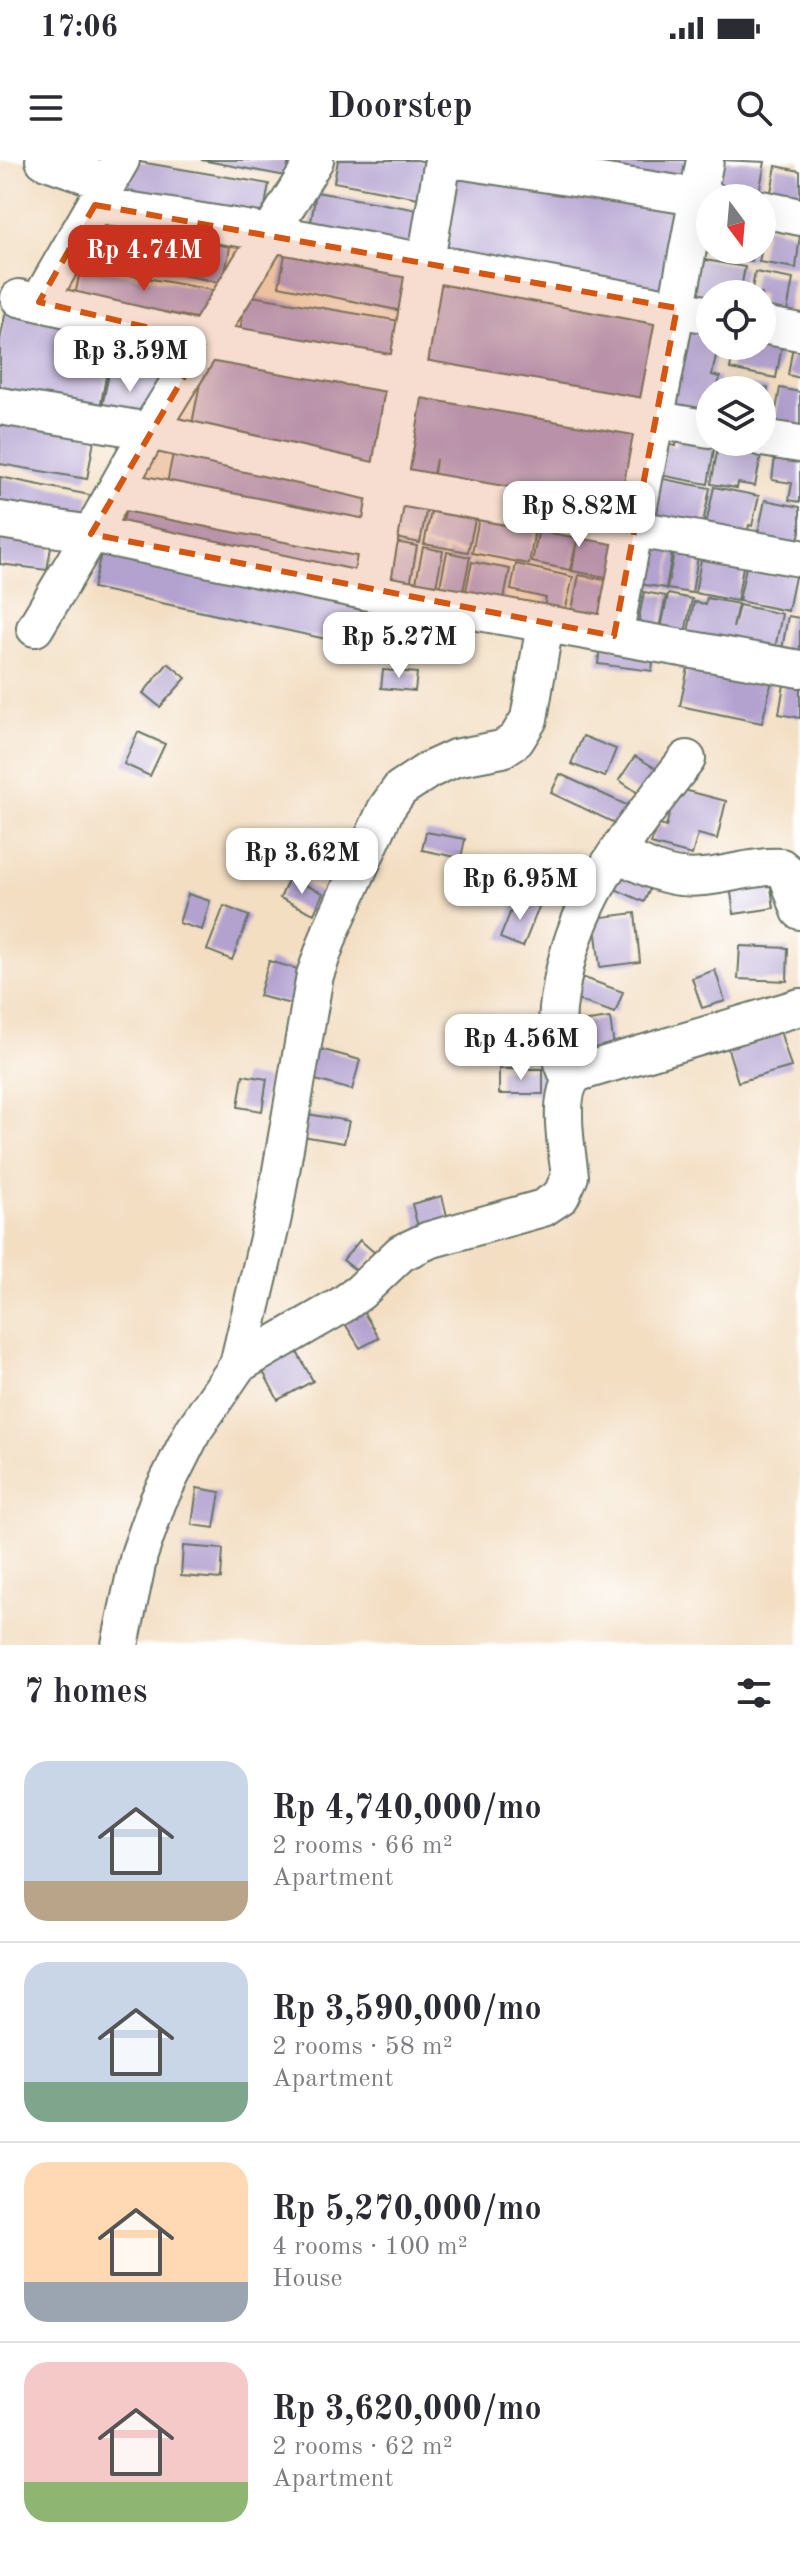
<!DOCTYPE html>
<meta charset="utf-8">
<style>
:root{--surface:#fff;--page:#f2f2f3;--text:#2b2b33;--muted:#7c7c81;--line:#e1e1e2;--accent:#c8321e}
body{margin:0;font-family:"Old Standard TT",serif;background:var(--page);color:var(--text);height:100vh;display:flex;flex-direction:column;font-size:30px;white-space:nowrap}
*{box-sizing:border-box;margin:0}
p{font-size:26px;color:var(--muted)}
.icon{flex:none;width:44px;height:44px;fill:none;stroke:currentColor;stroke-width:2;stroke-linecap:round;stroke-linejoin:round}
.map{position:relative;height:1485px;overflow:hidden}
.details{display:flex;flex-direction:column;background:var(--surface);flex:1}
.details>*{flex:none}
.needle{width:52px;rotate:164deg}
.buttons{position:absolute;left:696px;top:24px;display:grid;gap:16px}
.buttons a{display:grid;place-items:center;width:80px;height:80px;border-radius:50%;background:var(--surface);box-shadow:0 8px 32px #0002;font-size:40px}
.price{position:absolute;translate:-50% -68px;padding:0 18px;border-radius:16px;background:#fff;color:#222;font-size:26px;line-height:52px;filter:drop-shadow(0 2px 4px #0008)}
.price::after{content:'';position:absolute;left:50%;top:48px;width:24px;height:18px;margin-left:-12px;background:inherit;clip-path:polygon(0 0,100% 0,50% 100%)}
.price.selected{background:var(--accent);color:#fff}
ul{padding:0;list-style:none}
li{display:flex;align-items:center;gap:24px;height:200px;padding:0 24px}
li+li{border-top:2px solid var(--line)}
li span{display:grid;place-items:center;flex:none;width:224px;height:160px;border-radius:24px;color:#555}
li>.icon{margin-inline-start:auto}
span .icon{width:96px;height:96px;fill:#fffc;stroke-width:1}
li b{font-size:34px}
h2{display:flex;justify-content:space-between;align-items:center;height:96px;padding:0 24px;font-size:34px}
.status{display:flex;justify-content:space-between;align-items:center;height:56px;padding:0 40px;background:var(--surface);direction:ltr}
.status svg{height:22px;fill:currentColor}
header{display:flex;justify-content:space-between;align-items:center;height:104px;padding:0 24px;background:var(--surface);font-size:36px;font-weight:600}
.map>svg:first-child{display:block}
.building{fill:#b3a2d0}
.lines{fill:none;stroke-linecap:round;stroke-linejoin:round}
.minor-casing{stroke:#697566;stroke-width:40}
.minor{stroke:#fff;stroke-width:36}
.marked{fill:#d45610;fill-opacity:0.2;stroke:#d45610;stroke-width:6;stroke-dasharray:16 10;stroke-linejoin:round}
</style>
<div class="status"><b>17:06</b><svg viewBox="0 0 49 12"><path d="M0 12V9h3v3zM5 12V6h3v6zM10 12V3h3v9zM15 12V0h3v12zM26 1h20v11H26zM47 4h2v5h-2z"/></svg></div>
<header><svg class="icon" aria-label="menu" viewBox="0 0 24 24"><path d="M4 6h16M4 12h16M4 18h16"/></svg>Doorstep<svg class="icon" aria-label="search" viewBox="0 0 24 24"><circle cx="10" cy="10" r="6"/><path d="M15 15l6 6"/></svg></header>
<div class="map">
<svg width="800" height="1485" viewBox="0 0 800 1485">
<rect width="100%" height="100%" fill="#fff"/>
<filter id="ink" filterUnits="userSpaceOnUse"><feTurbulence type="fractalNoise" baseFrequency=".0125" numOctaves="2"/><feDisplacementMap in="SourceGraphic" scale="16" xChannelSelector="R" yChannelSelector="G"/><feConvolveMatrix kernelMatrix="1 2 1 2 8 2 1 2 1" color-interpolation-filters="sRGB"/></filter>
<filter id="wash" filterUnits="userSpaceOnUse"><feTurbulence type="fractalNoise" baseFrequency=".006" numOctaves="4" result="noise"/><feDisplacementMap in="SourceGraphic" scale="32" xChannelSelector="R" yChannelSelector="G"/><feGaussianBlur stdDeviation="1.8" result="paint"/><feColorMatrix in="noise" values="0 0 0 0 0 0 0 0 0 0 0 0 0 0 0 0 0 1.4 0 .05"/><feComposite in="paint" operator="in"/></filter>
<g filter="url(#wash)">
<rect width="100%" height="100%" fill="#f3dec2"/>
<g id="blocks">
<!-- building -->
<path class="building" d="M128,0L269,24L261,68L120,45Z
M201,0H289L286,16Z
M338,0H417L431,3L424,39L334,22Z
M520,0H695L689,31Z
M721,0L765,2L758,38L715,30Z
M449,4L688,39L672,136L434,101Z
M776,6L800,11V47L769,42Z
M316,32L424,51L418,86L310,68Z
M90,59L230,87L223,123L83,95Z
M766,67L800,74L796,108L759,102Z
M709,81L710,90H755L752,101L706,93Z
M287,84L410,108L402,151L279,126Z
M694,98L745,107L740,134H710V141L686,136Z
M81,106L212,130L208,160L75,136Z
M755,112L793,119L786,157L762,152V134H751Z
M431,117L664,156L644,255L412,208Z
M246,135L400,161L392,210L238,183Z
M7,146L175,179L167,218L108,207L99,253L0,234V180Z
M682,162L710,167V186H718L712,215L720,217L717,230H710V255L666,247Z
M762,177L783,180L776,218L730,209L734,186H762Z
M793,186L800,187V218L788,215Z
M207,188L396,225L379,309L190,274Z
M110,209L168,220L137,262L101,251Z
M731,221L768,228L764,253L762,230H729Z
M413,223L637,262L618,358L432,326L436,299L431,326L396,320Z
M780,228L800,232V272L773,267Z
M0,259L95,275L87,319L0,304Z
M677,277L715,284L708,324L654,314L660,283L676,286Z
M719,282L763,285L755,326L738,323L737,328L711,324Z
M174,289L375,328L367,372L165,333Z
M800,292V342L789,340L792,323L772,320L775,297Z
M0,317L90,335L83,369L0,353Z
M658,318L710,328L701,374L649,364Z
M714,327L759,336L752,366L749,365L745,383L704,374Z
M396,331L429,337L420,383L387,376Z
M434,338L478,346L468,392L424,384Z
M128,339L362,388L355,424L120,375Z
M765,340L800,347V371L796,390L756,382Z
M481,348L537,358L529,404L472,393Z
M541,359L624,374L617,419L572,411L577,381L570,410L532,402Z
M0,368L53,376L47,410L0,404Z
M390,381L417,386L409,431L381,426Z
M646,383L673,387L666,428L639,424Z
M675,386L699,390L692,433L667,429Z
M423,387L443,391L434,436L414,432Z
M102,389L399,454L390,493L93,428Z
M447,392L470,397L461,441L438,436Z
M702,394L744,401L737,441L695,433Z
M472,402L510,409L502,448L464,440Z
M747,402L796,412L788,451L739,441Z
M516,404L573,417L564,456L543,452L546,438L511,430Z
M579,415L622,423L614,463L571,455Z
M644,432L666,436L657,478L636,474Z
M668,434L692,439L683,483L659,478Z
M707,438L738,444L733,468L739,445L782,454L773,498L686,482L694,442L705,444Z
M788,456L800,458V503L780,500Z
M600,486L654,493L652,511L598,504Z
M690,498L773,516L762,563L680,546Z
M168,503L186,518L160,547L143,533Z
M383,510L417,513L415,531L381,528Z
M785,519L800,522V558L779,554Z
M138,572L165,584L150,616L124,604Z
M583,576L616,589L605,617L571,604Z
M635,596L657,609L641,635L619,620Z
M560,614L633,648L623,667L551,633Z
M676,628L726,641L717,679L698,674L692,695L651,684L657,664L666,667Z
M426,672L465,679L461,698L422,690Z
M614,702L654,720L644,742L604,724Z
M289,718L323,733L314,754L280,738Z
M770,720L774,748L734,754L730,726Z
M188,734L210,741L202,770L179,763Z
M516,738L539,747L523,787L500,778Z
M224,746L249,756L232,800L207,790Z
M635,753L640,802L600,807L594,758Z
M740,786L788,788L787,821L738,819Z
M269,801L301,810L291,844L259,836Z
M715,810L725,841L702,848L692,818Z
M579,816L623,832L615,853L571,838Z
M610,858L615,894L571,899L567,864Z
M778,864L791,907L738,922L725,879Z
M503,868H541V899L502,898Z
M313,887L360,900L352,930L305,917Z
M499,909H543V934H499Z
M243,915L267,919L262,951L238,947Z
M307,954L349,961L344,983L302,976Z
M442,1036L449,1064L419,1071L412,1044Z
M360,1080L375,1093L358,1112L343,1100Z
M358,1143L379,1178L360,1188L339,1154Z
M292,1183L313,1221L278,1240L258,1202Z
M197,1328L220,1332L214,1368L192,1365Z
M183,1386L223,1389L221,1419L181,1416Z"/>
</g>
</g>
<g filter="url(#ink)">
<use href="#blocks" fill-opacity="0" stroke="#697566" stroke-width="2"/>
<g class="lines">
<!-- minor casing -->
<g class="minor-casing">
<path id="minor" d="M44,0L107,22
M315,0L149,271L91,374L378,434L614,476L705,0
M458,0L710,39
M95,45L271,73L710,155
M762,49L800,57
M19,138L205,181L710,269
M39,142L121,0
M762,165L800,172
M0,246L149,271L389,325L800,398
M762,278L800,284
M117,330L379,381
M0,360L91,374L35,468
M370,432L443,0
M614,476L800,509
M616,694C637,702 658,715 681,717C715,721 748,705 781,707L786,711L800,751
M570,919C556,893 555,863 560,834C574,736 629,674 687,599
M238,1205L273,1057L315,815L331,770L386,649L400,629L429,610L455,598L502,589L516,580L529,559L545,464
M120,1485L139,1395L158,1341L193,1271L238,1205L342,1145L360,1132L401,1093L429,1080L543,1048L561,1036L570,1016C567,989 554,930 578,913L800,847"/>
</g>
<!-- minor -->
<use href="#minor" class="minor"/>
</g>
</g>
<!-- marked area -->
<path class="marked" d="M95,45L677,148L614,476L91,374L205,181L39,142Z"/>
</svg>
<div class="buttons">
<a><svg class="needle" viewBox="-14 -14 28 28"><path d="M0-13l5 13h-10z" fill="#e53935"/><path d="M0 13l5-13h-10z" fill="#7c7c81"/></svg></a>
<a><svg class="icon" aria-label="locate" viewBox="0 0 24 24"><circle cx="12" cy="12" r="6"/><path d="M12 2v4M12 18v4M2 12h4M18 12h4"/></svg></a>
<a><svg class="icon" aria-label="layers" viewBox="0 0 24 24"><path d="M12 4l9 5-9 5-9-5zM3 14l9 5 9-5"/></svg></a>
</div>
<b class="price selected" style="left:144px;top:133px">Rp 4.74M</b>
<b class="price" style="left:130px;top:234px">Rp 3.59M</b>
<b class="price" style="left:579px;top:389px">Rp 8.82M</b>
<b class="price" style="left:399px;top:520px">Rp 5.27M</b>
<b class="price" style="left:302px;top:736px">Rp 3.62M</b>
<b class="price" style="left:520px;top:762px">Rp 6.95M</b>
<b class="price" style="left:521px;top:922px">Rp 4.56M</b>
</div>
<section class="details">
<h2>7 homes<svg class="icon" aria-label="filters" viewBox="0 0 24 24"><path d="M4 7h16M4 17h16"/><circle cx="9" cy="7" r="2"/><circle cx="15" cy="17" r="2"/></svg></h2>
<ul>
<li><span style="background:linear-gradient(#c9d6e8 75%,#b9a48a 0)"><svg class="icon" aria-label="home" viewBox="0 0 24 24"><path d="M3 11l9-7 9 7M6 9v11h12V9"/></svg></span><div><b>Rp 4,740,000/mo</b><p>2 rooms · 66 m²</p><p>Apartment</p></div></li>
<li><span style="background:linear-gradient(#c9d6e8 75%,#7fa58c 0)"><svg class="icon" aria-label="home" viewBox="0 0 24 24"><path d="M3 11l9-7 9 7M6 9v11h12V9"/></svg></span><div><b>Rp 3,590,000/mo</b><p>2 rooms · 58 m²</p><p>Apartment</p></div></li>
<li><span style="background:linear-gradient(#ffd9b3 75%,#9aa5b1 0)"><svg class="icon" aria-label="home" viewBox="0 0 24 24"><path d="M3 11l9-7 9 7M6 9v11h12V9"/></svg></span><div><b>Rp 5,270,000/mo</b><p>4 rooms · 100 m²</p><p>House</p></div></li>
<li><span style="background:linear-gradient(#f6c9c9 75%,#8fb573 0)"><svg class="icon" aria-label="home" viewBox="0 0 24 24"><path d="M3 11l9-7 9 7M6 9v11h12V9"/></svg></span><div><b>Rp 3,620,000/mo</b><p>2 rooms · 62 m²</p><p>Apartment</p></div></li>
</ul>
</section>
